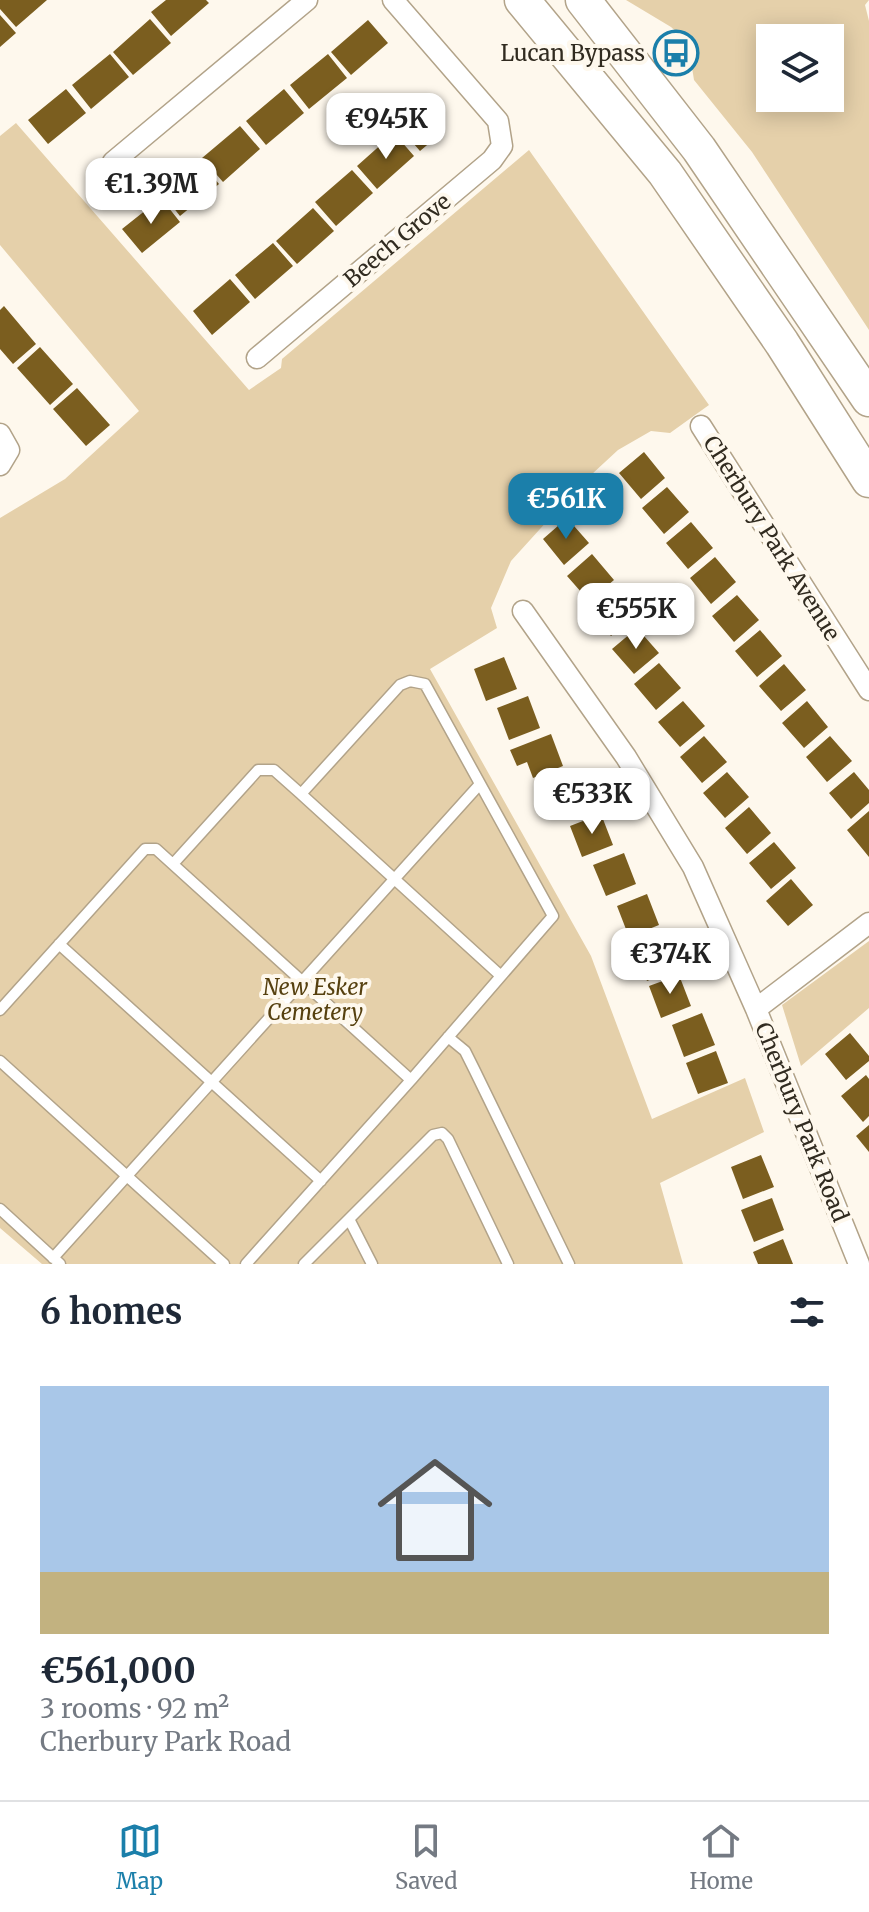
<!DOCTYPE html>
<meta charset="utf-8">
<style>
:root{--surface:#fff;--page:#f2f2f3;--text:#1f2937;--muted:#747a83;--line:#e0e1e3;--accent:#1b7faa}
body{margin:0;font-family:Merriweather,serif;background:var(--page);color:var(--text);height:100vh;display:flex;flex-direction:column;font-size:30px;white-space:nowrap}
*{box-sizing:border-box;margin:0}
p{font-size:26px;color:var(--muted)}
.icon{flex:none;width:44px;height:44px;fill:none;stroke:currentColor;stroke-width:2;stroke-linecap:round;stroke-linejoin:round}
.map{position:relative;height:1264px;overflow:hidden}
.sheet{display:flex;flex-direction:column;background:var(--surface);flex:1}
.sheet>*{flex:none}
.buttons{position:absolute;left:756px;top:24px;display:grid;gap:16px}
.buttons a{display:grid;place-items:center;width:88px;height:88px;border-radius:0px;background:var(--surface);box-shadow:0 4px 20px #0003;font-size:40px}
.price{position:absolute;translate:-50% -68px;padding:0 18px;border-radius:16px;background:#fff;color:#222;font-size:26px;line-height:52px;filter:drop-shadow(0 2px 4px #0008)}
.price::after{content:'';position:absolute;left:50%;top:48px;width:24px;height:18px;margin-left:-12px;background:inherit;clip-path:polygon(0 0,100% 0,50% 100%)}
.price.selected{background:var(--accent);color:#fff}
ul{padding:0;list-style:none}
li{display:grid;align-content:center;gap:16px;height:424px;padding:0 40px}
li+li{border-top:2px solid var(--line)}
li span{display:grid;place-items:center;height:248px;border-radius:0px;color:#555}
li>.icon{margin-inline-start:auto}
span .icon{width:144px;height:144px;fill:#fffc;stroke-width:1}
li b{font-size:34px}
h2{display:flex;justify-content:space-between;align-items:center;height:96px;padding:0 40px;font-size:34px}
.menu{display:flex;justify-content:space-around;align-items:center;height:112px;border-top:2px solid var(--line);background:var(--surface);font-size:22px;color:var(--muted)}
.menu a{display:grid;justify-items:center;gap:4px}
.menu .selected{color:var(--accent)}
.map>svg:first-child{display:block}
.green{fill:#e5d0aa;fill-rule:evenodd}
.building{fill:#7b5e1f}
.lines{fill:none;stroke-linecap:round;stroke-linejoin:round}
.service-casing{stroke:#b2a389;stroke-width:13}
.minor-casing{stroke:#b2a389;stroke-width:23}
.trunk-casing{stroke:#b2a389;stroke-width:37}
.service{stroke:#fff;stroke-width:10}
.minor{stroke:#fff;stroke-width:20}
.trunk{stroke:#fff;stroke-width:34}
.labels{text-anchor:middle;stroke-width:8;stroke-linejoin:round;paint-order:stroke}
.poi-label{font-size:22px;fill:#312b20;stroke:#fef8ed;text-anchor:end}
.street-label{font-size:22px;fill:#312b20;stroke:#fef8ed}
.park-label{font-size:22px;font-style:italic;fill:#56400f;stroke:#fef8ed}
</style>
<div class="map">
<svg width="869" height="1264" viewBox="0 0 869 1264">
<rect width="100%" height="100%" fill="#fef8ed"/>
<!-- green -->
<path class="green" d="M626,0H869L865,5L869,21V330L752,152L694,80L689,49L684,39L671,27ZM770,38H830V98H770Z
M16,123L249,390L281,368L282,359L529,150L709,405L670,433L651,431L618,450L578,487L511,561L491,608L497,628L430,669L591,956L652,1119L745,1078L764,1132L660,1183L683,1264H42L0,1228V518L65,479L139,411L0,245V136Z
M869,941V1008L801,1066L782,1005Z"/>
<!-- building -->
<path class="building" d="M0,0H47L16,27L0,9Z
M166,0H206L209,3L171,36L151,12Z
M0,15L16,33L0,47Z
M150,19L171,43L133,75L113,52Z
M368,20L388,43L351,75L331,52Z
M110,54L129,77L91,109L72,85Z
M328,54L347,78L309,109L290,85Z
M66,89L86,113L48,144L28,120Z
M284,89L304,113L266,145L246,121Z
M419,111L439,135L420,151L400,128Z
M240,126L260,149L223,182L202,158Z
M394,133L414,156L377,189L357,166Z
M199,160L219,184L180,216L161,192Z
M352,170L373,193L336,226L315,202Z
M161,198L180,222L142,253L122,229Z
M313,208L334,231L297,264L276,241Z
M273,243L293,266L255,299L235,275Z
M230,279L250,302L212,335L193,311Z
M4,306L36,344L13,364L0,349V310Z
M40,347L73,384L50,405L17,368Z
M77,388L110,425L86,446L53,409Z
M644,452L665,478L641,499L619,473Z
M667,487L689,512L664,534L642,508Z
M567,518L589,543L564,565L543,539Z
M691,522L713,548L688,569L666,543Z
M592,554L614,580L589,601L567,576Z
M715,557L736,582L711,604L690,578Z
M614,590L636,615L611,636L589,611Z
M737,595L759,620L734,642L712,616Z
M637,628L659,653L634,674L612,649Z
M760,630L782,656L757,677L735,651Z
M504,657L517,689L486,701L474,669Z
M659,663L681,688L656,710L634,684Z
M784,664L806,690L781,711L759,686Z
M528,696L540,728L509,740L497,708Z
M683,701L705,726L680,747L658,722Z
M807,701L828,727L804,748L782,723Z
M551,734L563,766L533,778L527,762L517,766L510,750Z
M704,736L727,762L702,783L680,757Z
M830,736L852,761L827,782L806,757Z
M727,772L749,797L725,818L703,793Z
M854,772L869,790V803L851,819L829,793Z
M574,773L587,805L556,817L544,785Z
M749,807L771,833L747,854L725,828Z
M869,811V857L847,830Z
M601,814L613,845L582,857L570,826Z
M774,842L796,868L771,889L749,863Z
M624,853L636,884L606,896L593,865Z
M791,879L813,905L788,926L766,901Z
M647,894L659,925L629,937L617,906Z
M665,938L677,969L647,981L635,950Z
M679,975L691,1006L661,1018L649,986Z
M702,1013L715,1045L684,1057L672,1025Z
M850,1033L869,1056V1061L846,1080L825,1054Z
M716,1051L728,1083L698,1094L686,1063Z
M866,1075L869,1079V1116L863,1122L841,1096Z
M869,1125V1152L856,1136Z
M761,1155L774,1187L743,1199L731,1167Z
M772,1198L784,1230L754,1242L741,1210Z
M783,1239L793,1264H758L753,1252Z"/>
<g class="lines">
<!-- service casing -->
<g class="service-casing">
<path id="service" d="M173,864L258,770H274L301,794
M59,944L321,1181
M0,1010L145,849H156L411,1080L246,1264
M448,1037L465,1051L474,1069L569,1264
M0,1061L224,1264
M411,1080L553,916L425,684L410,681L400,685L301,794L501,976
M0,1209L60,1264
M349,1219L372,1264
M53,1258L480,784
M304,1264L433,1135L442,1133L448,1139L508,1264"/>
</g>
<!-- minor casing -->
<g class="minor-casing">
<path id="minor" d="M113,162L307,0
M257,358L492,160L502,146L498,121L393,0
M701,426L869,690
M0,434L9,450L0,465
M523,611L626,757L693,867L756,1009L859,1264
M756,1009L869,923"/>
</g>
<!-- trunk casing -->
<g class="trunk-casing">
<path id="trunk" d="M522,0L665,173L782,343L869,480
M583,0L699,149L869,399"/>
</g>
<!-- service -->
<use href="#service" class="service"/>
<!-- minor -->
<use href="#minor" class="minor"/>
<!-- trunk -->
<use href="#trunk" class="trunk"/>
</g>
<!-- icons -->
<defs>
<g id="bus-ring" transform="scale(2.3)"><circle r="9.5" fill="#fef8ed" stroke="#1b7faa" stroke-width="1.5"/><path d="M-5-6H5V4H4V6H2V4H-2V6H-4V4H-5ZM-3.5-4V0h7V-4ZM-3.5 1.2v1.5H-2V1.2ZM2 1.2v1.5H3.5V1.2Z" fill="#1b7faa"/></g>
</defs>
<g fill-rule="evenodd">
<use href="#bus-ring" x="676" y="53"/>
</g>
<g class="labels">
<!-- poi labels -->
<g class="poi-label">
<text x="645" y="61">Lucan Bypass</text>
</g>
<!-- street labels -->
<g class="street-label">
<text transform="translate(397 240) rotate(-40)" y="8">Beech Grove</text>
<text transform="translate(772 538) rotate(58)" y="8">Cherbury Park Avenue</text>
<text transform="translate(802 1122) rotate(68)" y="8">Cherbury Park Road</text>
</g>
<!-- park labels -->
<g class="park-label">
<text x="315" y="995">New Esker<tspan x="315" dy="25">Cemetery</tspan></text>
</g>
</g>
</svg>
<div class="buttons">
<a><svg class="icon" aria-label="layers" viewBox="0 0 24 24"><path d="M12 4l9 5-9 5-9-5zM3 14l9 5 9-5"/></svg></a>
</div>
<b class="price" style="left:386px;top:161px">€945K</b>
<b class="price" style="left:151px;top:226px">€1.39M</b>
<b class="price selected" style="left:566px;top:541px">€561K</b>
<b class="price" style="left:636px;top:651px">€555K</b>
<b class="price" style="left:592px;top:836px">€533K</b>
<b class="price" style="left:670px;top:996px">€374K</b>
</div>
<section class="sheet">
<h2>6 homes<svg class="icon" aria-label="filters" viewBox="0 0 24 24"><path d="M4 7h16M4 17h16"/><circle cx="9" cy="7" r="2"/><circle cx="15" cy="17" r="2"/></svg></h2>
<ul>
<li><span style="background:linear-gradient(#a9c7e8 75%,#c2b280 0)"><svg class="icon" aria-label="home" viewBox="0 0 24 24"><path d="M3 11l9-7 9 7M6 9v11h12V9"/></svg></span><div><b>€561,000</b><p>3 rooms · 92 m²</p><p>Cherbury Park Road</p></div></li>
</ul>
</section>
<nav class="menu">
<a class="selected"><svg class="icon" aria-label="map" viewBox="0 0 24 24"><path d="M3 6l6-2 6 2 6-2v14l-6 2-6-2-6 2zM9 4v14M15 6v14"/></svg>Map</a>
<a><svg class="icon" aria-label="saved" viewBox="0 0 24 24"><path d="M7 4h10v16l-5-4-5 4z"/></svg>Saved</a>
<a><svg class="icon" aria-label="home" viewBox="0 0 24 24"><path d="M3 11l9-7 9 7M6 9v11h12V9"/></svg>Home</a>
</nav>
